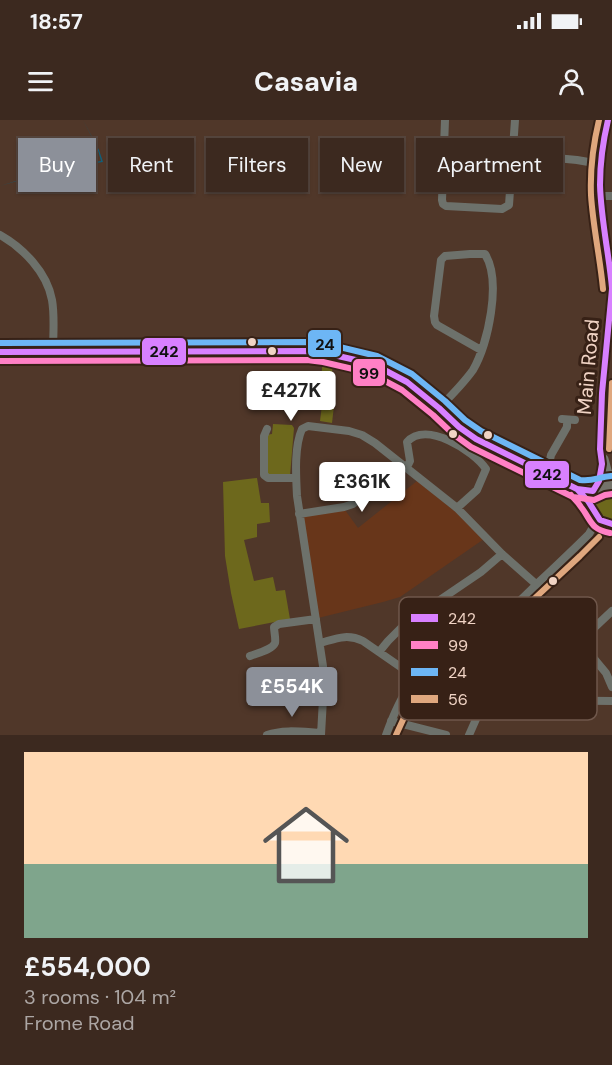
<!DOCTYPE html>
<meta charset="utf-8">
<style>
:root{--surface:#3c291f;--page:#433128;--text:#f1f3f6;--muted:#aca6a4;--line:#55453d;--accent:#8c9099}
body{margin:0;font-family:"DM Sans",sans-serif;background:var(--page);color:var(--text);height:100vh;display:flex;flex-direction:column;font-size:22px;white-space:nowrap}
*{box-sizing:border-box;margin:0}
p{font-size:20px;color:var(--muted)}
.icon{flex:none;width:33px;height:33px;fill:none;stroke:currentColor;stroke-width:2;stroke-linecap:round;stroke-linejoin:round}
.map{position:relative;height:615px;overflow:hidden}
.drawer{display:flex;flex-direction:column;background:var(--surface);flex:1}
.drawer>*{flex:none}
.top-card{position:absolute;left:18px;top:18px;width:576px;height:54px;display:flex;gap:12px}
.price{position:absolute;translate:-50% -51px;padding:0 14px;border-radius:6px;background:#fff;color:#222;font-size:20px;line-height:39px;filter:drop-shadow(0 2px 3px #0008)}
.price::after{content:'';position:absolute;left:50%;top:36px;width:18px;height:14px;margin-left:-9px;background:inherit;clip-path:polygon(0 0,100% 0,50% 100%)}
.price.current{background:var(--accent);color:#fff}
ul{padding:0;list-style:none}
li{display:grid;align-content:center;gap:12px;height:318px;padding:0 24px}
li+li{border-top:2px solid var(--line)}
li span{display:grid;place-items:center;height:186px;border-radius:0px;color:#555}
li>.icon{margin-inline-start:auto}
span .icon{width:108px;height:108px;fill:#fffc;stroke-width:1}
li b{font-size:26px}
.chip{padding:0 21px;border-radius:0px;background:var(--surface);box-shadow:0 2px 4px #0004,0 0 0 2px var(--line);font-size:21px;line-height:54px}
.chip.current{background:var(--accent);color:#fff}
.status{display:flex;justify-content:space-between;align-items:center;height:42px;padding:0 30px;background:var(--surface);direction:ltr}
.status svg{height:16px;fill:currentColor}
header{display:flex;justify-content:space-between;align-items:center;height:78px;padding:0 24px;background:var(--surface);font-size:27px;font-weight:700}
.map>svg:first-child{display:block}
.built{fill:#68361a}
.green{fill:#6d681c}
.water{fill:#115f79}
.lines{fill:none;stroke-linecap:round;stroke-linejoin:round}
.minor{stroke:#6d716b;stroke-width:8}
.major{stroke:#757870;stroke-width:9}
.highway{stroke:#74736a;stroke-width:10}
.bus-1-casing{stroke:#372116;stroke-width:10}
.bus-2-casing{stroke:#372116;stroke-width:10}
.bus-3-casing{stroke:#372116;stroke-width:10}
.bus-4-casing{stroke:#372116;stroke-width:10}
.bus-1{stroke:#d880ff;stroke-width:6}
.bus-2{stroke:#ff80c5;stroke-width:6}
.bus-3{stroke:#6db6f5;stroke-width:6}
.bus-4{stroke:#dfa77e;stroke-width:6}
.bus-dot{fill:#f1d4c5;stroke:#372116;stroke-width:2}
.labels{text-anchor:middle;stroke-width:6;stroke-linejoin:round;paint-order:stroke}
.street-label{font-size:20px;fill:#f1d4c5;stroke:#372116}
.key{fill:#372116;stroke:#6f574b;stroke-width:1.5}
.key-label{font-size:16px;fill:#f1d4c5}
.line-badge{stroke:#372116;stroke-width:2}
.pale-badge-label{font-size:16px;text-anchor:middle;font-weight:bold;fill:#111}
</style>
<div class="status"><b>18:57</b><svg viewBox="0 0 49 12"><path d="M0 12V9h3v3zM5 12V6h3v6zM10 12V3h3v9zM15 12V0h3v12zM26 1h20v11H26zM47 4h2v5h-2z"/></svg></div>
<header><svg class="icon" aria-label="menu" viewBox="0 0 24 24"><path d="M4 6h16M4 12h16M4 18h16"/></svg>Casavia<svg class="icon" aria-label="person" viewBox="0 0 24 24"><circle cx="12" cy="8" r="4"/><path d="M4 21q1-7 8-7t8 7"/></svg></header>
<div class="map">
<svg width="612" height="615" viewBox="0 0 612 615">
<rect width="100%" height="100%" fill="#503729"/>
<!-- built -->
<path class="built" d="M417,361L457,393L484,419L400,477L383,482L318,498L303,399L306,395L345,390L358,408Z"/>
<!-- green -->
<path class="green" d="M323,237L333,239L330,284L334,286L332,303L320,301L322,285L319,284Z
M273,304L292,305L294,308L290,356L268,355L267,354L265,315L272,314Z
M257,358L261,383H269L270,402L257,404V417L244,420L254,461L273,457L276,471L285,470L290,499L239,509L231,473L225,436L223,362Z
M612,368V400L599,395L595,379L598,371Z"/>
<!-- water -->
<path class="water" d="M83,0L99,30L103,42L61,48L0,66L57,48L101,41L97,27Z"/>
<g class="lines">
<!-- minor -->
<path class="minor" d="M445,0L442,80L443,84L446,86L502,89L509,85L515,0
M445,27L464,29
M513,34L577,40L600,44
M600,76H612
M0,115C23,128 47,152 52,180C55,197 53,215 53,232
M601,287L612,289
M439,288C451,276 463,264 473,250C488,224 502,161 485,134H470L445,136L441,140L434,196L435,202L437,205L481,230
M562,299L575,300
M267,309L264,316V355L268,358H296
M407,347L410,341L407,322C426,300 474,331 486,349L477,370L457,388
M547,354L551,335L567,307V300
M299,394L344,387L353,384L401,344
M528,473L591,535L606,553L612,567
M579,522L612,491
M320,523C335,519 347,513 363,521L415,557
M379,532L388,521L406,503L481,452L502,434
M250,536C257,533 272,530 275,523C276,519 274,511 274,507L279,504L316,499
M504,571L513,580L612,581
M444,579C463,576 471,573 486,588
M391,601L446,615
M267,615C284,609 303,612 321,613
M321,615L323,579V546L297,376C296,356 294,327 302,309L308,306L349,311L362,315L375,323L457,388L502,434L537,465
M386,615C401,573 418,544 458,522C471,514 486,509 498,500C513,488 526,475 539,462C556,446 573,430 589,414L596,402L595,395
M469,615L477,597L564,509"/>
<!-- major -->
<path class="major" d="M608,0C601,28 598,55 601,84C603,112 610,140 612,168
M604,339L608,354L612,361
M595,370L600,358L602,344L600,329L602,273L612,169"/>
<!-- highway -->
<path class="highway" d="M0,232L308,231L325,233L373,244L407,262L439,288L459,307L476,319L577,369L593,371L602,366L612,365
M595,370C587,386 594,401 612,404"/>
<!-- bus-1 casing -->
<g class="bus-1-casing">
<path id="bus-1" d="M608,0C603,21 600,43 600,65C601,100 609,134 612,168
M0,232L308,231L325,233L373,244L407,262L439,288L459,307L476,319L577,369L593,371L599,361L602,344L600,329L602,273L612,169
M577,369L588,381L600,400L612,404"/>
</g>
<!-- bus-2 casing -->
<g class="bus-2-casing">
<path id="bus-2" d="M0,241L307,240L323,242L370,253L402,270L433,295L453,314L471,327L573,377L594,380L605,375L612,374
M571,375C574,379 578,382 581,387C592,401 590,409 610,413"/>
</g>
<!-- bus-3 casing -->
<g class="bus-3-casing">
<path id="bus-3" d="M0,223L308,222L327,224L377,236L412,254L445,281L465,300L481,311L580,360C593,362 598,357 611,356"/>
</g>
<!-- bus-4 casing -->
<g class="bus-4-casing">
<path id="bus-4" d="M599,0C593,25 590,50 591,75C593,107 600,137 603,169
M609,329L612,263
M396,615L413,578L428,557L438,547L462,530L504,507L580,436L599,417"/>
</g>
<!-- bus-1 -->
<use href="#bus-1" class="bus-1"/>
<!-- bus-2 -->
<use href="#bus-2" class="bus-2"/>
<!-- bus-3 -->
<use href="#bus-3" class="bus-3"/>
<!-- bus-4 -->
<use href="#bus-4" class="bus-4"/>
</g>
<!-- markers -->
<g class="bus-dot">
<circle cx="252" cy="222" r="5"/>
<circle cx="272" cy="231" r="5"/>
<circle cx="453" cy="314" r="5"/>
<circle cx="488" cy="315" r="5"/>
<circle cx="553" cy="461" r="5"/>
</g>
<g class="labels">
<!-- street labels -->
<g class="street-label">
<text transform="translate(588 247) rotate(-85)" y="7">Main Road</text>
</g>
</g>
<!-- legend -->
<rect x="399" y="477" width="198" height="123" rx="9" class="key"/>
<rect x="411" y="494" width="27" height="8" fill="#d880ff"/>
<rect x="411" y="521" width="27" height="8" fill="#ff80c5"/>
<rect x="411" y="548" width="27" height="8" fill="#6db6f5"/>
<rect x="411" y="575" width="27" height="8" fill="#dfa77e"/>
<g class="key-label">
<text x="448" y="504">242</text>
<text x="448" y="531">99</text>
<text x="448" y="558">24</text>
<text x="448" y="585">56</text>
</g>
<g class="line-badge">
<rect x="307" y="209" width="35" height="29" rx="6" fill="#6db6f5"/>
<rect x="141" y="217" width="46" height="29" rx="6" fill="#d880ff"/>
<rect x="352" y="238" width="34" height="29" rx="6" fill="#ff80c5"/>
<rect x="524" y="340" width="46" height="29" rx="6" fill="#d880ff"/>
</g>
<g class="pale-badge-label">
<text x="325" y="230">24</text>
<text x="164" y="237">242</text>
<text x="369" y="259">99</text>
<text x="547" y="360">242</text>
</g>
</svg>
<b class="price" style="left:291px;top:302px">£427K</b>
<b class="price" style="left:362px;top:393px">£361K</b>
<b class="price current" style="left:292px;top:598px">£554K</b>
<div class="top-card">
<a class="chip current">Buy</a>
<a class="chip">Rent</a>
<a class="chip">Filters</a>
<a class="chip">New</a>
<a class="chip">Apartment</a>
</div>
</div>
<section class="drawer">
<ul>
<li><span style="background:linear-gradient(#ffd9b3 60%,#7fa58c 0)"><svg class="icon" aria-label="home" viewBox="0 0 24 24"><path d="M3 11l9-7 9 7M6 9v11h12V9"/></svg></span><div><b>£554,000</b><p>3 rooms · 104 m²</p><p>Frome Road</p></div></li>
</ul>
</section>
